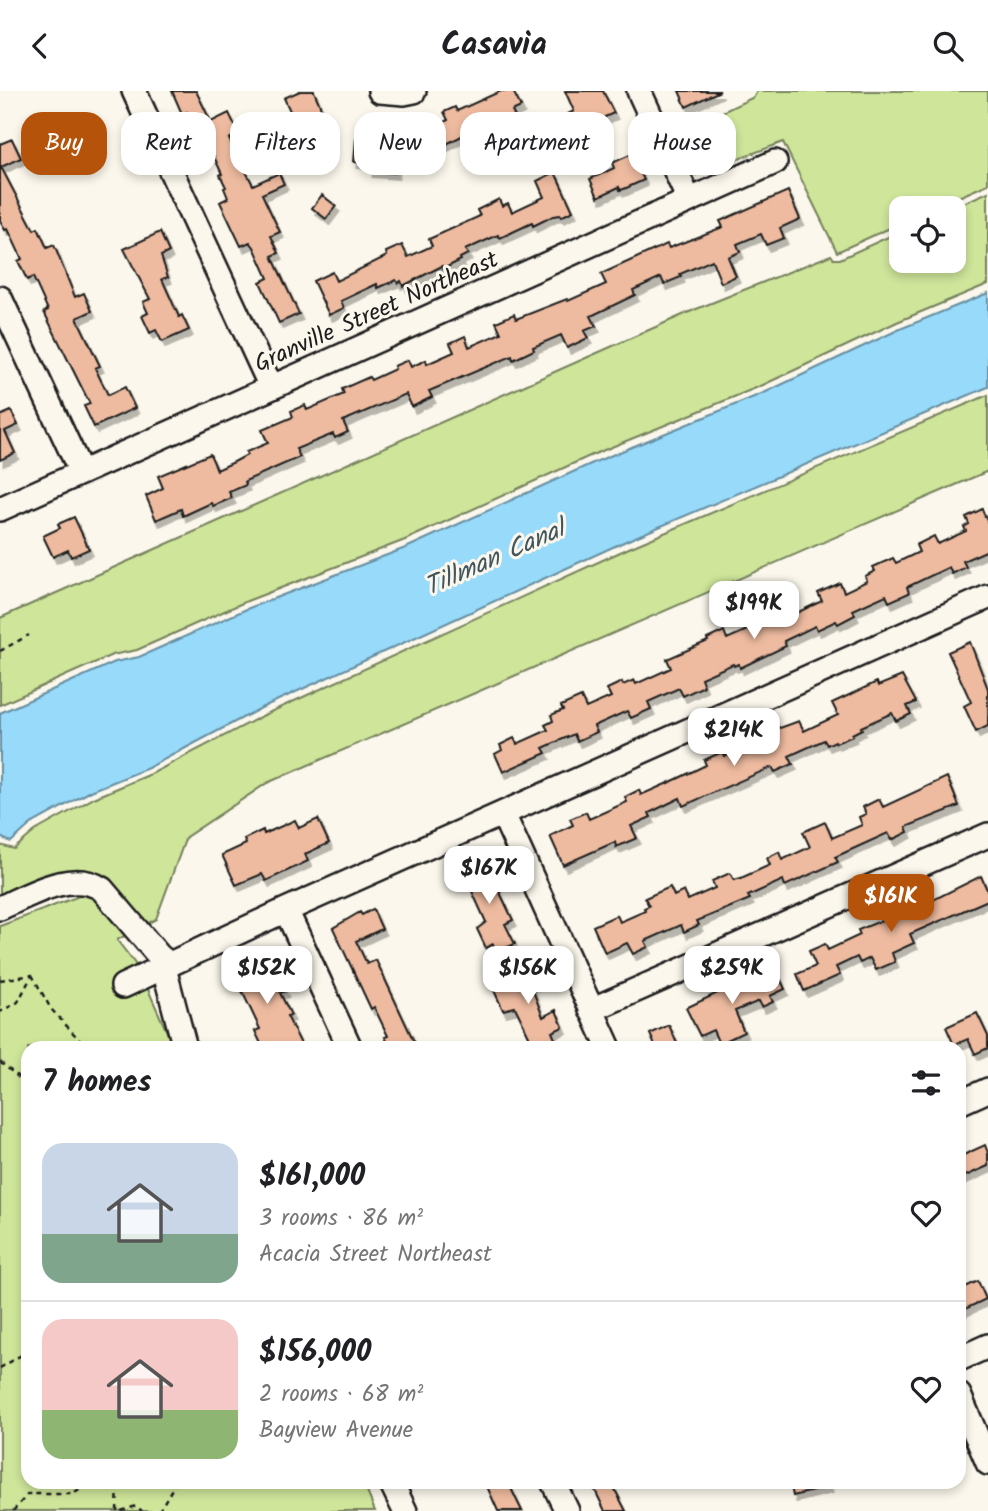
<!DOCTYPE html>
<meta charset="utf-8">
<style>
:root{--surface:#fff;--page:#f2f2f2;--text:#202124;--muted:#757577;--line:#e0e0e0;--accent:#b45309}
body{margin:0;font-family:Kalam,sans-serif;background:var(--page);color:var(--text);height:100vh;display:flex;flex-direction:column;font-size:26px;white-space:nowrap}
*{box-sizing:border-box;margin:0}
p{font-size:23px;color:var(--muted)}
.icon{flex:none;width:38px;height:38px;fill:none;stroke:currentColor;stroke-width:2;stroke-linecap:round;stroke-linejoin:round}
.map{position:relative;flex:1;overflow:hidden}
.side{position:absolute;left:21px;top:950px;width:945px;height:448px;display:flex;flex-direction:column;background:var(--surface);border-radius:21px;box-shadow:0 4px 10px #0003}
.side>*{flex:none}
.guide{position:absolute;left:21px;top:21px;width:947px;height:63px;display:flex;gap:14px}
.tools{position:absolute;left:889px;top:105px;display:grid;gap:14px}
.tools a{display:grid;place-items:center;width:77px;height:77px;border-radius:14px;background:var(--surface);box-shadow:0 4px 10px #0003;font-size:35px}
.price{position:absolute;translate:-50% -60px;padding:0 16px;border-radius:14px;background:#fff;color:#222;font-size:23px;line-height:46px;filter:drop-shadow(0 2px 4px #0008)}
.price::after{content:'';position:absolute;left:50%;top:42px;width:21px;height:16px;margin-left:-10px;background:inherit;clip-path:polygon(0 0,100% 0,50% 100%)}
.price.on{background:var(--accent);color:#fff}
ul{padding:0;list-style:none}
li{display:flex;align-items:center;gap:21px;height:175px;padding:0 21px}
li+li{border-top:2px solid var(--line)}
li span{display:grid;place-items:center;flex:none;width:196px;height:140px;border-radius:21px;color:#555}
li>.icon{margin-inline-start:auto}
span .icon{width:84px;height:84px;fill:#fffc;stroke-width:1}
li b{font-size:30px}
h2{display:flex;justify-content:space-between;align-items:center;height:84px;padding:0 21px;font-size:30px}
.pill{padding:0 24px;border-radius:21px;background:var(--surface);box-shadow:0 4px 10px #0003;font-size:24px;line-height:63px}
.pill.on{background:var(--accent);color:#fff}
header{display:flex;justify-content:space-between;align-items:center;height:91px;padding:0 21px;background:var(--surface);font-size:32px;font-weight:700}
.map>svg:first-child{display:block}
.green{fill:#cee59a;stroke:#75805b;stroke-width:2}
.water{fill:#97daf9;stroke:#668ea1;stroke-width:2}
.building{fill:#eebba0;stroke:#1c1c1c;stroke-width:2;filter:url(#shadow)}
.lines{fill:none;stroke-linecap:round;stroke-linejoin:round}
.minor-casing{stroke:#1c1c1c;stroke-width:28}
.path{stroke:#1c1c1c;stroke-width:2.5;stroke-dasharray:5 5;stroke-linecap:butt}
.minor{stroke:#fbf7ec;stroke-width:23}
.labels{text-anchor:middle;stroke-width:6;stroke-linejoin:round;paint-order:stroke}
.street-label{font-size:24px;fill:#1c1c1c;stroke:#fbf7ec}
.water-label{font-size:26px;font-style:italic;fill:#41555e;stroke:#fbf7ec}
</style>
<header><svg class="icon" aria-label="back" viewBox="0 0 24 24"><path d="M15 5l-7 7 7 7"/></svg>Casavia<svg class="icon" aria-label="search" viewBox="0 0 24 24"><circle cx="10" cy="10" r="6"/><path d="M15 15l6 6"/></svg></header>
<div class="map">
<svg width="988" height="1420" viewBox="0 0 988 1420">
<defs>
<filter id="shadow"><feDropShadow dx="3.5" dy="6" stdDeviation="0" flood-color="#0004"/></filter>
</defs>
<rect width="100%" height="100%" fill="#fbf7ec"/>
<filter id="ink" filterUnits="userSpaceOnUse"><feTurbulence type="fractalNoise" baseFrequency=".0143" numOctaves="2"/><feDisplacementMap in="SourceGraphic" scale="14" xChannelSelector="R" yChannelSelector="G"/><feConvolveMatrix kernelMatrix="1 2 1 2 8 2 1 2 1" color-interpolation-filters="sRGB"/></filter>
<g filter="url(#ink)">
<!-- green -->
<path class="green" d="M757,0H988V93L934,117H901V132L837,161L783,51L696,84L680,41L754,6Z
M988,101V193L897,231L763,294L592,364L405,449L247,510L137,559L112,564L0,614V527L694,219L831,164L834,168H840L901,140V170H954V117H952Z
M988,304V380L267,692L186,746L156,828L117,849L139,878L174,957H28V1391H363L375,1420H0V835L82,804L71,801L0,827V754L14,758L35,740L94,707L151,683L266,623L629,457Z"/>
<!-- water -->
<path class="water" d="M988,202V296L626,450L263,616L148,677L91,700L31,733L11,751L0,746V622L115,571L139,566L249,517L408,456L595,371L766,301L900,238Z"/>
<!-- building -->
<path class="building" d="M172,0H196L211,31L229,22L239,43L229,48L253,94L279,82L284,93L262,103L280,141L271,145L279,162L272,165L299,223L279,232L260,191L268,187L254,156L250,151L241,155L220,111L228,107L224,97L226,96L220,84L222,83L209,55L206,50L202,52L187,21L182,23Z
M300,0H314L328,34L302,46L284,7Z
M501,0H513L521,16L512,20L515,26L501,32L498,26L431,61L422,41L448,29L444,21L455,16L457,20Z
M565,0H603L614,22L598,29L607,48L584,59L579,47L571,51L560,27L574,20Z
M679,0H720L686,16Z
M384,34L402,36L395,82L369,80V73L354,71L356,48L382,50Z
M12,48L21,67L1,76L34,139L38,137L47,157L54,154L75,206L84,202L92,220L77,227L100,275L95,277L108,304L125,296L135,317L94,336L84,315L90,313L44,221L48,219L33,186L27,189L18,170L22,168L8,138L5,139L0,129V53Z
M632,63L644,89L624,98L620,99L619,96L598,106L590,88L614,77L612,72Z
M555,81L573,120L561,126L560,124L553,125L533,135L532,132L500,147L498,144L465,159L468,163L460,167L461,169L443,178L442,175L403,195L401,190L398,192L396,189L378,197L377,193L341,210L344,217L329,224L313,190L332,181L336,190L387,165L386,161L402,154L408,166L432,155L429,148L480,125L477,119L499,108L502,115L508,112L512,121L544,106L537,90Z
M788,100L800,128L780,137L784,147L766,154L761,143L737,153L740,161L728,166L736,185L721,192L712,169L680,183L681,186L664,193L661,186L633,199L635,204L591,225L596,235L584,240L588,247L567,257L561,244L533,256L534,259L513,269L512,265L429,300L432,306L412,316L406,303L343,330L348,341L335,347L333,343L296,358L300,366L245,390L246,394L229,401L232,407L213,415L211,412L183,425L181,418L156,429L146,405L163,397L158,385L210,363L217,379L234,371L247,364L246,361L268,352L262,339L293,326L291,320L305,314L307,319L344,303L342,298L369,286L371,289L395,278L394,275L408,269L411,276L426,269L427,273L454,261L450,252L465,245L469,256L501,242L496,231L514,223L516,228L567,208L568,210L606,193L601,183L667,153L669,157L723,136L720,130Z
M322,104L336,115L326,128L312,117Z
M160,141L169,161L161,165L168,186L162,188L179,226L182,224L189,239L162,251L156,239L150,242L142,225L148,222L143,211L150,208L124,158Z
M11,320L18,334L5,340L15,362L0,369V325Z
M982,418L988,432V459L963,470L966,476L952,483L949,476L907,496L909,502L889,511L886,504L853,519L855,524L838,533L836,530L817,539L815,535L784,550L786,555L740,577L739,573L734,575L733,573L701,587L704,595L683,605L679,597L648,611L651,618L631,627L627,620L594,635L597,641L577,650L574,643L543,657L546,662L503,681L495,663L502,659L500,654L514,647L517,653L548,639L545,634L553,630L551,624L563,619L561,615L581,606L586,617L611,606L607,598L622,591L623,594L634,589L636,593L671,577L667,568L708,550L707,548L724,540L727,548L754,536L752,532L787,517L790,525L822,510L818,502L840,492L844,501L867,490L865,485L875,480L873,476L893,467L896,472L919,461L916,454L934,445L938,453L966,440L964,436L969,433L966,426Z
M74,426L89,458L71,466L68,459L53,466L43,445L60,437L58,433Z
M970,551L988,598V635L976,641L964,615L971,611L948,561Z
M902,585L916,611L907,615L911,623L896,630L892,622L861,636L862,638L852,643L853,645L836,652L835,650L827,654L824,649L789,665L793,673L775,681L772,676L683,715L680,707L649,722L651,726L631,735L637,747L616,756L615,751L563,774L550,745L573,734L570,728L586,721L589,728L627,711L625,706L639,699L641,704L677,688L706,674L704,669L722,661L724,665L759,648L757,644L777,635L780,637L799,630L804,640L838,624L832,612L877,591L878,595Z
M947,686L959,715L906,736L908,741L892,749L888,742L835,766L838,771L785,795L783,789L748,805L750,808L697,830L699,834L684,841L681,834L645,850L648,856L633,863L627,852L605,862L593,835L617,824L620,831L645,820L644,817L649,815L645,807L670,796L674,805L684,800L688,809L715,797L712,790L730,782L734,789L741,787L770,774L767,767L779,761L782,769L810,756L803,741L825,731L832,747L862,734L859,726L866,723L863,716L879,708L883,716Z
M318,728L329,752L305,763L308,770L266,790L262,783L236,794L222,764L246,753L244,748L263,739L264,743L295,729L299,737Z
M483,766L513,829L505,833L515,853L496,861L493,853L486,857L477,838L486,831L461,776Z
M981,785L988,801V809L910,843L914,852L892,862L895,871L876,879L870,867L860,872L857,866L836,876L840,884L804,900L797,883L816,875L809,860L825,853L828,859L860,844L858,839L912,817L913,819Z
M373,818L382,838L356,850L367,873L376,869L417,957H390L385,946L388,945L374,916L371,918L333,837L360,821L362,824Z
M262,866L273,891L279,888L285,900L280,902L291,924L287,925L301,953L293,957H263L255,940L260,938L234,883L251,875L249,872Z
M531,872H534L541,887L530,892L543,926L556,919L563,936L552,941L559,957H532L527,948L530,947L515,916L503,919L492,895L498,892L496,888Z
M777,881L785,898L770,905L773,911L762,916L759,910L735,920L744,941L719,953L713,939L700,945L686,917L755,884L758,890Z
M977,922L988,945V957L975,963L968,948L954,954L946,936Z
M669,934L679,957H656L650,943Z
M985,1054L988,1062V1075L959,1088V1066Z
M978,1190L986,1208L959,1221V1199Z
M485,1391H508L522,1420H498Z
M591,1391H611L626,1420H605Z
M790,1391H828L829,1396L793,1405Z"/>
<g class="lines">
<!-- minor casing -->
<g class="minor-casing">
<path id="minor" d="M134,0L271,296
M380,0L404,2L414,0
M639,0L689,109
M0,207L81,381
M0,418L775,71
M503,723L609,957
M0,817C29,804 72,778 102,798L159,865L170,874
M286,819L350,957
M164,877L185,957
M123,895L286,819L988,506
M591,919L988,744
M959,1012L988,999
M959,1268L988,1255
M959,1304L988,1372
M391,1391L405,1420
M553,1391L567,1420"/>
</g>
<!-- path -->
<path class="path" d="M0,560L29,544
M32,884L51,918L87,957
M0,889L32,884L18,911L0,921
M0,971L17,985L28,999
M0,1277L28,1260
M13,1420L28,1403H73L89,1393L112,1391
M117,1420L118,1391
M121,1420L136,1415L142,1420
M159,1420L176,1391"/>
<!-- minor -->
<use href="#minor" class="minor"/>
</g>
</g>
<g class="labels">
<!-- street labels -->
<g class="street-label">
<text transform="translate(376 220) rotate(-24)" y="8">Granville Street Northeast</text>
</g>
<!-- water labels -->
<g class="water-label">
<text transform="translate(494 466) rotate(-24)" y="9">Tillman Canal</text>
</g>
</g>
</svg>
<div class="tools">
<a><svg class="icon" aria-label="locate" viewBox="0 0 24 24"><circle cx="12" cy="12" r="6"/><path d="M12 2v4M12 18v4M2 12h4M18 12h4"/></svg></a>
</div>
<b class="price" style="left:754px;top:550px">$199K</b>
<b class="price" style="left:734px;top:677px">$214K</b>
<b class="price" style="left:489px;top:815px">$167K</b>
<b class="price on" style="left:891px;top:843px">$161K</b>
<b class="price" style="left:267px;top:915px">$152K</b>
<b class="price" style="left:528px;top:915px">$156K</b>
<b class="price" style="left:732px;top:915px">$259K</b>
<div class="guide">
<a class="pill on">Buy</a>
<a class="pill">Rent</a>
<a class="pill">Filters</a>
<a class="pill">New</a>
<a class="pill">Apartment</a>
<a class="pill">House</a>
</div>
<section class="side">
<h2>7 homes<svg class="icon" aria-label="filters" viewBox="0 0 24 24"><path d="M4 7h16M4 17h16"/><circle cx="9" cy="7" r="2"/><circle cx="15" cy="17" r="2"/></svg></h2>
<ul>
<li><span style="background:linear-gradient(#c9d6e8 65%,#7fa58c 0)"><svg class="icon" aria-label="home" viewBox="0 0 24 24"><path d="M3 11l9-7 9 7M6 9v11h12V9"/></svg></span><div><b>$161,000</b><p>3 rooms · 86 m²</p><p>Acacia Street Northeast</p></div><svg class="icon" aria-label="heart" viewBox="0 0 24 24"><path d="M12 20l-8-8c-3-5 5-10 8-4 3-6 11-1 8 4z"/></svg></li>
<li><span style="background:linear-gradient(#f6c9c9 65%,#8fb573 0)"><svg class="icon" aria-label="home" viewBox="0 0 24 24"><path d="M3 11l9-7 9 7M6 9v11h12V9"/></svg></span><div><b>$156,000</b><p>2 rooms · 68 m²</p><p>Bayview Avenue</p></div><svg class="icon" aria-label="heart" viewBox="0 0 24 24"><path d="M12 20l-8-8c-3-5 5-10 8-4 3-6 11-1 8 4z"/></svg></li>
</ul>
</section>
</div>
